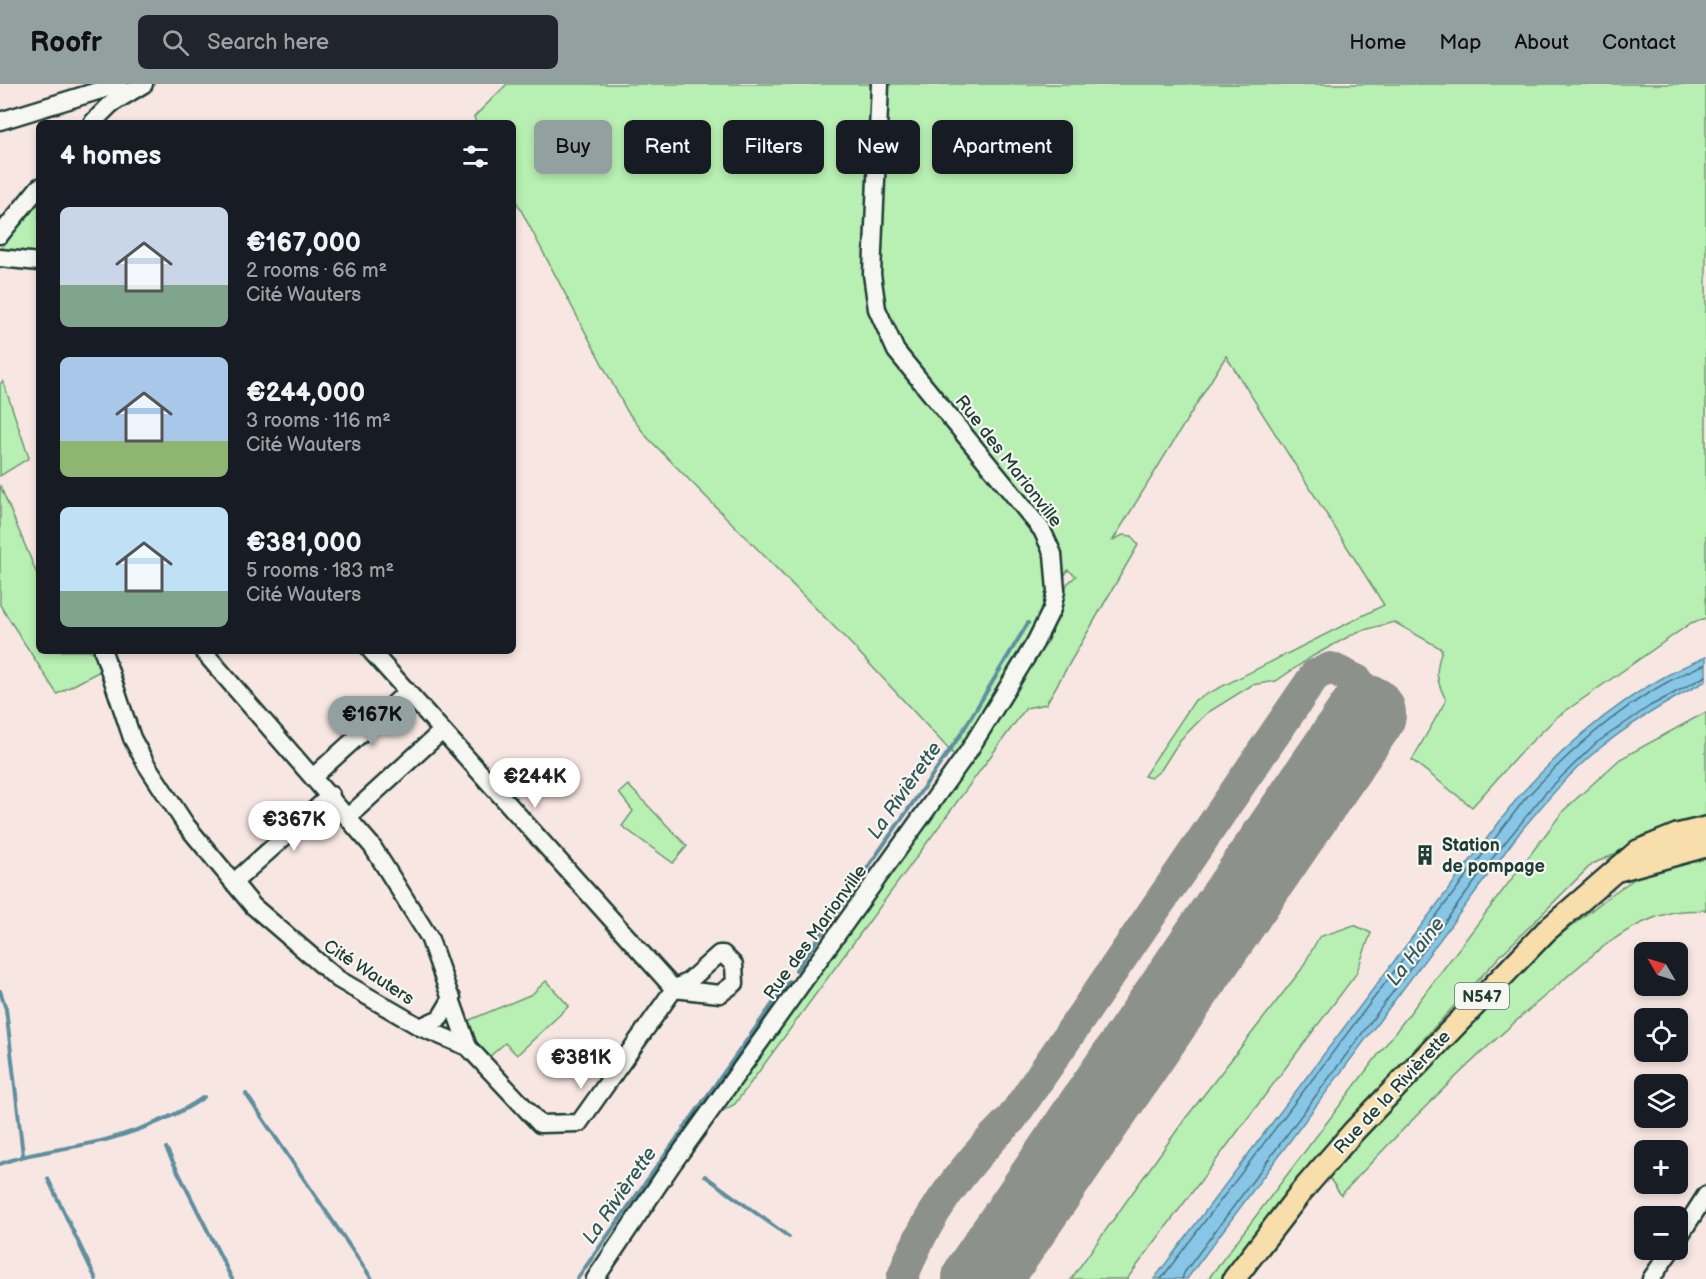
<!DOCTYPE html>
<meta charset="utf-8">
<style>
:root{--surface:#171b24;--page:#20242c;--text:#f1f3f6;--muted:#9ea1a6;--accent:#92a19f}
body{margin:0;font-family:"Balsamiq Sans",sans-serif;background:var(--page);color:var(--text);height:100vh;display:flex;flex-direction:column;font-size:22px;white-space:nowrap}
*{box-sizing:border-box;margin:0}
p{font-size:20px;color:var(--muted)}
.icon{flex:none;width:33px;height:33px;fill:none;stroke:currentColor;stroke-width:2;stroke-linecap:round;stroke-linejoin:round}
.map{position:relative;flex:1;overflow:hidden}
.sheet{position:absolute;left:36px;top:36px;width:480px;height:534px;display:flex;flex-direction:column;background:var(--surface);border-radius:9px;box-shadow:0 3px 9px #0003}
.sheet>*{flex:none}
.top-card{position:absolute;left:534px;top:36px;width:570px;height:54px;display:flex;gap:12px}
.needle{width:39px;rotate:308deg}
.fabs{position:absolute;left:1634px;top:858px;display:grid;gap:12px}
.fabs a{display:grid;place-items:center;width:54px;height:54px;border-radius:9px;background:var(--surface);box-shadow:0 3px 9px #0003;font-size:30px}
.price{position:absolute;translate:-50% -51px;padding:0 14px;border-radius:21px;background:#fff;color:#222;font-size:20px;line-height:39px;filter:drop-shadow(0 2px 3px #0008)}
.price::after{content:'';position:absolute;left:50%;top:36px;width:18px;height:14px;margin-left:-9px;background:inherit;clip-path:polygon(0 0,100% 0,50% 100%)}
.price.current{background:var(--accent);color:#111}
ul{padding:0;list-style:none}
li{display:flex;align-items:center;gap:18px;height:150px;padding:0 24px}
li span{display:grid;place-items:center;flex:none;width:168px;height:120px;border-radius:9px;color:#555}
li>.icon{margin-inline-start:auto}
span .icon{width:72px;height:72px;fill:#fffc;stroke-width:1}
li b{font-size:26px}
h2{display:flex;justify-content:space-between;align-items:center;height:72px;padding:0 24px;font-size:26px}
.chip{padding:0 21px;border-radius:9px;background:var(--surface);box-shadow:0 3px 9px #0003;font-size:21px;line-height:54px}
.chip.current{background:var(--accent);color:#111}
header{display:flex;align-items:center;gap:36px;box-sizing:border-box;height:84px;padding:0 30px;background:var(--accent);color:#111}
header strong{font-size:28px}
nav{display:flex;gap:33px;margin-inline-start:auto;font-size:21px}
.search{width:420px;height:54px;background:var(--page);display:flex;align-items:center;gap:15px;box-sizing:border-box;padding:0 21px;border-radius:9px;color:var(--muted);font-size:22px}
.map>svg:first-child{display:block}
.green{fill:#b8efb2;stroke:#6c9673;stroke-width:1.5}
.water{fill:#87c6e7;stroke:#5d8f9f;stroke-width:1.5}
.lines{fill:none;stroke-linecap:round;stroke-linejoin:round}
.shore{stroke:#49747c;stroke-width:1.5}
.stream{stroke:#5d8f9f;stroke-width:4}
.taxiway{stroke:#8c928b;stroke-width:32}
.runway{stroke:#8c928b;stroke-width:78}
.minor-casing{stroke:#1f3d34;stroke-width:21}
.major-casing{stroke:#1f3d34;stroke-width:26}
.minor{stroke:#f6f6f2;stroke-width:16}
.major{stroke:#f8deab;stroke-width:21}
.labels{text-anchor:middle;stroke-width:4.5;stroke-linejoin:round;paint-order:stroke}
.shield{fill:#f6f6f2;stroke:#60746d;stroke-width:1.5}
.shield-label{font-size:16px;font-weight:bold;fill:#1f3d34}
.street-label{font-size:18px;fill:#1f3d34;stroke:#f6f6f2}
.poi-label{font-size:18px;font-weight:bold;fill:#1f3d34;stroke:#f6f6f2;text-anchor:start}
.water-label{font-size:20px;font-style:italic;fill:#345858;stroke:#f6f6f2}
</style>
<header>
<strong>Roofr</strong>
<div class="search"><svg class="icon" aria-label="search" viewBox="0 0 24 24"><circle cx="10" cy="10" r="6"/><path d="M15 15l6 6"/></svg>Search here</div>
<nav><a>Home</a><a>Map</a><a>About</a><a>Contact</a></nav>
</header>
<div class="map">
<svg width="1706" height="1195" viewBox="0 0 1706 1195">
<rect width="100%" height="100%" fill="#f8e6e2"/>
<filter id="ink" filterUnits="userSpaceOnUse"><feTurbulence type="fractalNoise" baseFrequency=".0167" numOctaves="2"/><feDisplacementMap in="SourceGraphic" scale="12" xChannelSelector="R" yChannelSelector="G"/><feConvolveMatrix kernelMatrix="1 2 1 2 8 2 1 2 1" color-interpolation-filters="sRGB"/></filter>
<g filter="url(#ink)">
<!-- green -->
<path class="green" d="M507,0H1706V534L1691,539L1557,633L1522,667L1472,723L1412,676L1446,616C1435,594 1435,588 1442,565L1394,538L1357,548L1313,572L1276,597L1252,601L1207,629L1180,656L1161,686L1151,694L1144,692L1195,616L1384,521L1226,272L1113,456L1123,451L1132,452L1138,461L1046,620L1026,624L735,1020L719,1029L1032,577L1059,532L1067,500L1076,492L1068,486L955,672L853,562L647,353L627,327L513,111V39H476L474,33Z
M39,118V173L0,168V166Z
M3,297L29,374L0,392V300Z
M0,401L39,495V567H95L100,587L57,610L0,521Z
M1706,628V737L1692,738L1592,780L1501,871L1362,1022L1225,1195H1208L1564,726L1620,675Z
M628,701L687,762L673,779L622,742L633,727L619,709Z
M1706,769V826C1694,827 1681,826 1670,829C1624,840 1587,875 1553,905C1477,969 1408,1038 1341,1111L1328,1092L1396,1018L1553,857L1612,810L1654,782Z
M1354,841L1371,849L1356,890L1127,1195H1071L1185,1035L1301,886L1319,853Z
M546,897L569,922L517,971L505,959L488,974L471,958L465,938L532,910Z"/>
<!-- water -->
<path class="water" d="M1706,573V597C1670,616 1632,638 1600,664C1571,687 1547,716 1523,744L1187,1195H1154L1519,712C1571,655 1633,602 1706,573Z"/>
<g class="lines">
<!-- shore -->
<path class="shore" d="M1161,1195L1524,716C1575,661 1635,608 1706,580
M1182,1195L1184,1189L1491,776L1546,708L1596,659L1650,622L1706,592"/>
<!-- stream -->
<path class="stream" d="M796,886L961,650L1028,539
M0,907L6,925L23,1071
M246,1010L372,1195
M166,1064L232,1195
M0,1080C36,1066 74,1065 112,1054C143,1045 177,1032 204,1013
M705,1092L789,1153
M48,1095L96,1195
M577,1195L789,897"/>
<!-- taxiway -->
<path class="taxiway" d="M902,1195C923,1135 966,1079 1012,1034L1315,591L1331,584L1358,597L1371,618L1367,630"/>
<!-- runway -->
<path class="runway" d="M981,1195L1367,630"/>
<!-- minor casing -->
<g class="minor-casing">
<path id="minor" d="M0,37L114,2L128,9
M92,39L111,20L144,0
M0,151L39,103
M0,174L39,178
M103,567L132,654L146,680L186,741L253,822L338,895L420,943L468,963L540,1040L579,1039L674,905L720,910L735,899L734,881L723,870H719L689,897L674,905L371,567
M203,567L372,762L429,853L468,963
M314,692L407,608
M349,732L442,647
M233,799L331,711
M420,943L440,934L452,914
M1677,1156L1706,1111
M595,1195L671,1082L968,668L1035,559L1052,525L1056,507L1053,470L1042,446L896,267L877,225L872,190L880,0
M1651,1195L1671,1166"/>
</g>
<!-- major casing -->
<g class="major-casing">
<path id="major" d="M1619,786L1706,762
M1234,1195L1301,1108L1354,1047L1546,847L1638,767L1677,751L1706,744"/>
</g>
<!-- minor -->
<use href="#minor" class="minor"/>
<!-- major -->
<use href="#major" class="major"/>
</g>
</g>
<!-- icons -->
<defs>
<g id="building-bare" transform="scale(1.62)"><path d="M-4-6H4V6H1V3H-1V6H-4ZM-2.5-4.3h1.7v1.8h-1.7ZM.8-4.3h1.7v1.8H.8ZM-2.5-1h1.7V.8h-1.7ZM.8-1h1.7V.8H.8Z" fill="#1f3d34" stroke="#f6f6f2" stroke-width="2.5" paint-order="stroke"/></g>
</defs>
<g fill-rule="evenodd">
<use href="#building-bare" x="1425" y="771"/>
</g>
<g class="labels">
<!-- shield labels -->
<rect class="shield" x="1455" y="899" width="54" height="26" rx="4.5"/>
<g class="shield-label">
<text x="1482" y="918">N547</text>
</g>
<!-- street labels -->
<g class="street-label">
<text transform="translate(1009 377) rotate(52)" y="6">Rue des Marionville</text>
<text transform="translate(815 848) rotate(-54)" y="6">Rue des Marionville</text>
<text transform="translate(369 888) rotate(33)" y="6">Cité Wauters</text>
<text transform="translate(1392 1008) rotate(-47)" y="6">Rue de la Rivièrette</text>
</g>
<!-- poi labels -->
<g class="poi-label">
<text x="1442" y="767">Station<tspan x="1442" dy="21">de pompage</tspan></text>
</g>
<!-- water labels -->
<g class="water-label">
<text transform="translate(904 706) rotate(-55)" y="7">La Rivièrette</text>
<text transform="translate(1415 867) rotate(-52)" y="7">La Haine</text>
<text transform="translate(619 1111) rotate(-55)" y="7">La Rivièrette</text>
</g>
</g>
</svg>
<div class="fabs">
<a><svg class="needle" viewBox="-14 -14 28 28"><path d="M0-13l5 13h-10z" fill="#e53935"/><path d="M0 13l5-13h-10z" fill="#9ea1a6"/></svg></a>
<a><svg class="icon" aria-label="locate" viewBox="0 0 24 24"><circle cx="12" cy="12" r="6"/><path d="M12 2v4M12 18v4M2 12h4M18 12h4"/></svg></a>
<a><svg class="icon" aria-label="layers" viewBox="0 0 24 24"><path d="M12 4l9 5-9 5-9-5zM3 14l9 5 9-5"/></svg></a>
<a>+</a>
<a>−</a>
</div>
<b class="price current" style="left:372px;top:663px">€167K</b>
<b class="price" style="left:535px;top:725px">€244K</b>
<b class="price" style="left:294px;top:768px">€367K</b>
<b class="price" style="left:581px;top:1006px">€381K</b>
<div class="top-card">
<a class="chip current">Buy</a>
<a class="chip">Rent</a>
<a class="chip">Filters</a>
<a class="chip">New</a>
<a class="chip">Apartment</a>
</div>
<section class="sheet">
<h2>4 homes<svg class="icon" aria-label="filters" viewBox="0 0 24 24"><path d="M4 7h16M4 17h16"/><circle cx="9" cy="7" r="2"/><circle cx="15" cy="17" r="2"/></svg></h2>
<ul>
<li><span style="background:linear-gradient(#c9d6e8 65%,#7fa58c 0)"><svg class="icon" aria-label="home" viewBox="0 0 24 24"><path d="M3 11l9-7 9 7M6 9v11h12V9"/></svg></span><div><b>€167,000</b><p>2 rooms · 66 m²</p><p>Cité Wauters</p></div></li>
<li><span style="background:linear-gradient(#a9c7e8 70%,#8fb573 0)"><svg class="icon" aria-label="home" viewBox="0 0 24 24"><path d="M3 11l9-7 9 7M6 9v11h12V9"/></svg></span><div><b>€244,000</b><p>3 rooms · 116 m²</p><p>Cité Wauters</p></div></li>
<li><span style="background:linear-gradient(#bfe0f5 70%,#7fa58c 0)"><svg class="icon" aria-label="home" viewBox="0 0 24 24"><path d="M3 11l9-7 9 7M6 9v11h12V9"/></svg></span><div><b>€381,000</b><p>5 rooms · 183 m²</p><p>Cité Wauters</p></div></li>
</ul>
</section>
</div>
